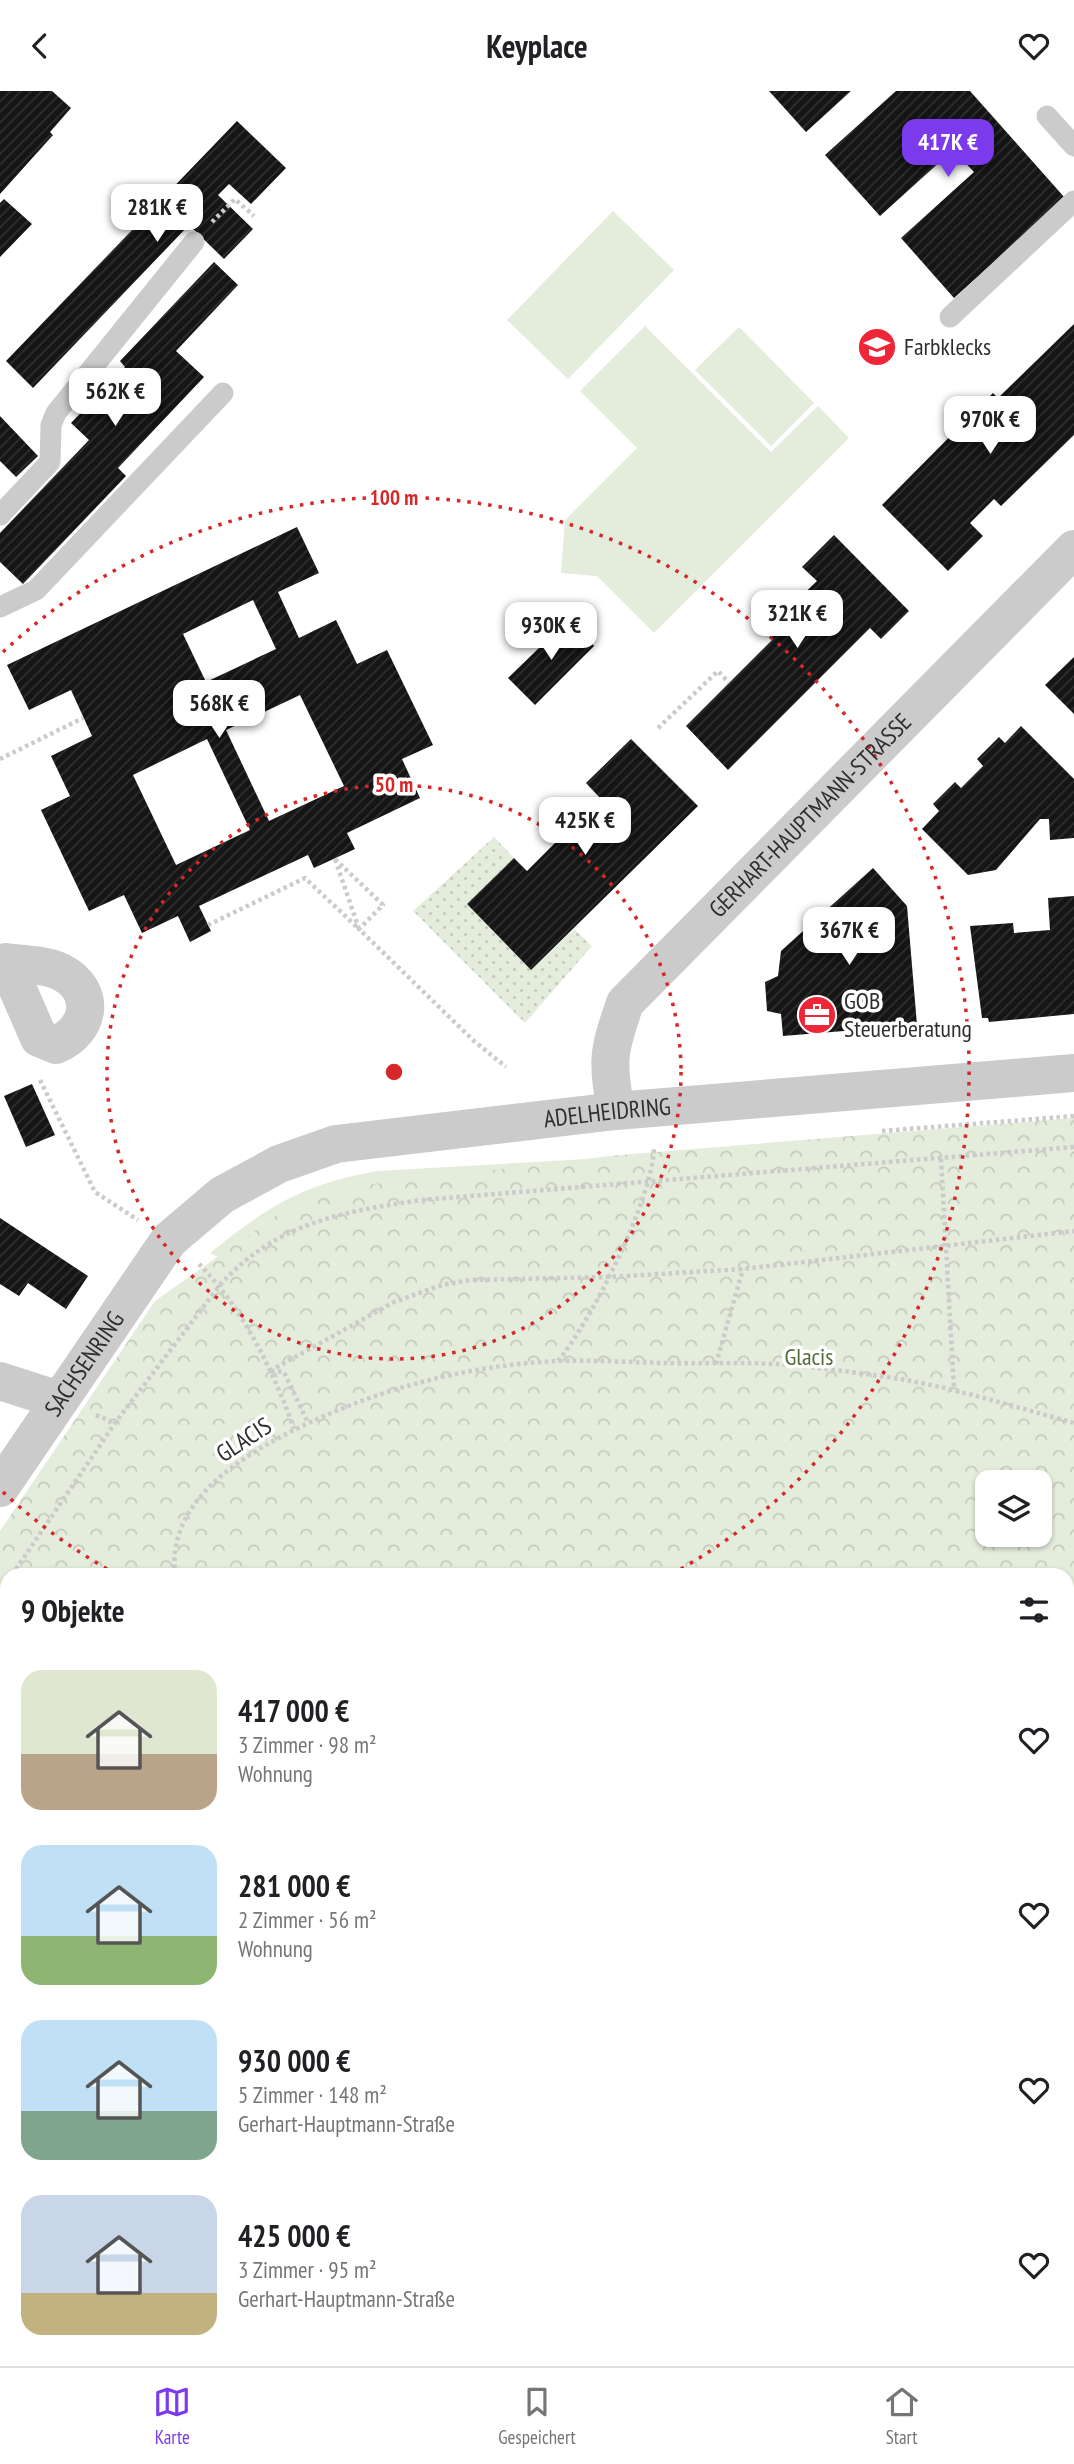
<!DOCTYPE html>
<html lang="de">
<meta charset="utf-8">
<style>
:root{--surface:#fff;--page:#f2f2f2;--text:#202124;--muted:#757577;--line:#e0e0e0;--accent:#7c3aed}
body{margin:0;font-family:"PT Sans Narrow",sans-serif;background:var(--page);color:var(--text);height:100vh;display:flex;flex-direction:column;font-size:26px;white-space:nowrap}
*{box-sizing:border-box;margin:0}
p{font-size:23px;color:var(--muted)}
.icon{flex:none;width:38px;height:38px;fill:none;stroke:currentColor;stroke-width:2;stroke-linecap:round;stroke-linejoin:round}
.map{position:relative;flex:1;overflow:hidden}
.details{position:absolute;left:0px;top:1477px;width:1074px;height:798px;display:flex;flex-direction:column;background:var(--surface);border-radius:21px 21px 0 0;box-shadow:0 2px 5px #0004}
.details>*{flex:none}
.tools{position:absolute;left:975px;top:1379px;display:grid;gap:14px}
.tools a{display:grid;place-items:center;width:77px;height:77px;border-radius:14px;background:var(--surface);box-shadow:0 2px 5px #0004;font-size:35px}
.price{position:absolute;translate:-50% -60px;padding:0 16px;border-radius:14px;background:#fff;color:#222;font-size:23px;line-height:46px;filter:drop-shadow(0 2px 4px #0008)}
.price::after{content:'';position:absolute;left:50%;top:42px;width:21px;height:16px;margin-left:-10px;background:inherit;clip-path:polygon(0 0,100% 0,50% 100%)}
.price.active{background:var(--accent);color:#fff}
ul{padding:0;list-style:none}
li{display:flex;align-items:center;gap:21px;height:175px;padding:0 21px}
li span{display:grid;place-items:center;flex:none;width:196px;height:140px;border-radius:21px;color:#555}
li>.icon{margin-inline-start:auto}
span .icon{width:84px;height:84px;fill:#fffc;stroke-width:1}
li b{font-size:30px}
h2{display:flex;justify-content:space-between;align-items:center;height:84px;padding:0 21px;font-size:30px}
header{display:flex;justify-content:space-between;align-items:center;height:91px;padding:0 21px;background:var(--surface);font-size:32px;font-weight:600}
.menu{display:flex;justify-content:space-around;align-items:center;height:98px;border-top:2px solid var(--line);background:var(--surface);font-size:19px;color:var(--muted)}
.menu a{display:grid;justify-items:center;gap:4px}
.menu .active{color:var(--accent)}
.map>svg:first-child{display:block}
.grass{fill:#e4ecdb}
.park{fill:url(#park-crowns);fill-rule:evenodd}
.garden{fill:url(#garden-dots)}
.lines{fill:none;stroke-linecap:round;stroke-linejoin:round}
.stream{stroke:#c6deed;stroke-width:12}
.building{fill:url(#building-hatch);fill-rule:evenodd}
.path{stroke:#cbcbcb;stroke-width:4.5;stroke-dasharray:3.5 3.5;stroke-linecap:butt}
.lane{stroke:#cbcbcb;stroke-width:21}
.street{stroke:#cbcbcb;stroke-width:38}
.highway{stroke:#959595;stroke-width:38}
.ring{fill:none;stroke:#d62828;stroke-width:3.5;stroke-dasharray:3.5 7}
.labels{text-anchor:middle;stroke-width:7;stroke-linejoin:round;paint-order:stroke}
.poi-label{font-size:24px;fill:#2e2e2e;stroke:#fff;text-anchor:start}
.street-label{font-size:24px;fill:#2e2e2e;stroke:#fff}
.park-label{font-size:24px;fill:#516c39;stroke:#fff}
.centre{fill:#d62828;stroke:#fff;stroke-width:3.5}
.ring-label{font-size:21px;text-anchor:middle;font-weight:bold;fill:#d62828;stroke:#fff;stroke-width:7;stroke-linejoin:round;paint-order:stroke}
</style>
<header><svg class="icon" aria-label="back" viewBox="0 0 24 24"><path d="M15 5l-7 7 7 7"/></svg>Keyplace<svg class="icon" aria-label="heart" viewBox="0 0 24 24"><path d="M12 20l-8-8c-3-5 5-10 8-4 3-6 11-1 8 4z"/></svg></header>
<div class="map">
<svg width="1074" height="2275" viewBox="0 0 1074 2275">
<defs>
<pattern id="park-crowns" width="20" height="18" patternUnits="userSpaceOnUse" patternTransform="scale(1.75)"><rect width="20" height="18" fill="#e4ecdb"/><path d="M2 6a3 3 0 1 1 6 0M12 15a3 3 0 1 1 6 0" fill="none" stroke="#c4cbbc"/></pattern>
<pattern id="garden-dots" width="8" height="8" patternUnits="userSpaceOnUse" patternTransform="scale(1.75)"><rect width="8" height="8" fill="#e4ecdb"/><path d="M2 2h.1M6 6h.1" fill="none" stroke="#c4cbbc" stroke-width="1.8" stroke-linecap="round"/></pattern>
<pattern id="building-hatch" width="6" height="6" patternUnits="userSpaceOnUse" patternTransform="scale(1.75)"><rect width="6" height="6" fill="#151515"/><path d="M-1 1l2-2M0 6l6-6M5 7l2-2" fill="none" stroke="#2f2f2f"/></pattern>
</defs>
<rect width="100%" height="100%" fill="#fff"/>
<!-- grass -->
<path class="grass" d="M613,120L674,179L568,288L507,229Z
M645,235L771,361L818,315L849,347L654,542L597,485L561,482L565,429L637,357L580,300Z
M739,236L814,312L771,355L695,279Z
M639,1065L229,1172L210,1162C270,1114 301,1094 377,1080Z"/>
<!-- park -->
<path class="park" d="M1074,1027V1623L1068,1625V1484H7V1991L0,1994V1440L155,1210L281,1121L318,1105L357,1095L619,1064ZM987,1391H1040V1444H987Z
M1074,1783V2074L1068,2076V1785Z
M7,2180V2268H763L757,2275H0V2183Z"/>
<!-- garden -->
<path class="garden" d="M494,746L514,767L467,813L531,879L574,838L592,855L525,932L413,820Z
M1074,2074V2253L1068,2257V2076Z
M763,2268H1048L1035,2275H757Z"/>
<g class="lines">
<!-- stream -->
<path class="stream" d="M1068,1995L1074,1993
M634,2275L641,2268"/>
</g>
<!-- building -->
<path class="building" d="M0,0H52L71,17L50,41L53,44L0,103Z
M769,0H851L806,41Z
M896,0H970L1065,107L954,207L901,147L974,81L953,59L880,125L825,64Z
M237,30L286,77L251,113L229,93L218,104L253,138L224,168L189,134L33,297L6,270Z
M4,108L32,133L0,166V112Z
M214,171L238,194L176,260L204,286L118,377L126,385L23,493L0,471V442L89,349L71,332L125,276L120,270Z
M1074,233V344L1001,415L994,408L970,432L983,445L948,480L882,414L993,302L998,307Z
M0,325L38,365L16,386L0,370Z
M297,436L319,482L278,501L299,547L336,529L357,573L387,559L433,654L402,668L420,707L347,742L355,758L314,777L308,764L199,815L211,840L190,851L178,825L142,842L124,804L89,820L41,719L70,705L51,665L92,645L71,599L29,619L7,574ZM253,509L276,558L206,591L183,543ZM300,604L344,695L269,730L226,639ZM207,648L250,739L176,774L133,684Z
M834,444L909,520L881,548L870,537L728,679L686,635L773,548L753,528L778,504L790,516L817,490L802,476Z
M569,528L594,555L535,614L508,587Z
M1074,566V623L1045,594Z
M1021,635L1074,688V747L1050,749L1049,728H1040L996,779L968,784L922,738L939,720L933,713L955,691L961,697L983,675L977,668L999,646L1005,652Z
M631,648L698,715L531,879L467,813L514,767L527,780L600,707L586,692Z
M873,777L907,815L917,934L783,945L781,923L767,920L765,891L778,885L781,860Z
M1074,805V923L989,931L988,927H982L970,835L1013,832L1014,842L1050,839L1048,807Z
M32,993L55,1044L26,1056L4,1005Z
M0,1127L88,1185L66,1218L28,1192L19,1205L0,1193Z
M1074,2174V2253L1068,2257V2178Z
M902,2268H1048L1035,2275H889Z"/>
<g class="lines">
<!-- path -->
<path class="path" d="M212,131L235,108L254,125
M658,637L718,580L729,592
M0,668L83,627
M335,768L383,814L359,838L474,950L506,976
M208,834L305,787L359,838L335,768
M40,989L95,1101L138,1129
M882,1040L1074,1025
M941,1068L954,1299
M199,1173C242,1216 274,1281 294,1338
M558,1270C591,1231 653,1107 654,1057
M716,1273L743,1178
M270,1280L394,1211L442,1194L470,1189L609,1186L743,1178L1074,1140
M271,1280L284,1281L308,1332
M96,1324L115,1332
M12,1484L115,1332L220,1194C277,1131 342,1121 421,1109L1074,1056
M175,1484C168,1422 218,1382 266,1354C355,1304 455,1275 557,1270C592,1269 628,1271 663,1272C708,1273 756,1270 800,1275C852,1281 907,1287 957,1300C996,1310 1035,1321 1074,1332
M0,1502L7,1492
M1068,1935L1074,1933
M376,2275L383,2268
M533,2275L541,2268"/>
<!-- lane -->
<path class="lane" d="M1047,25L1074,55
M950,226L1074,110
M0,424L50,371L51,334L56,322L194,151
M0,516L36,499L223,302
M1068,1970L1074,1968
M601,2275L608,2268"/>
<!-- street -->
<g class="street">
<path d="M6,871C24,874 45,873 61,881C96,899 92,938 56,954L39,947Z"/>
<path id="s1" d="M616,1020C606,969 609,959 625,912L1074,458"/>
<path d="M0,1290L59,1309"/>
<path id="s2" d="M0,1397L169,1149L222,1104L279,1073L336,1053L616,1020L1074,982"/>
</g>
<!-- highway -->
<path class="highway" d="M1068,1667L1074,1665
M1068,1729L1074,1728
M0,2047L7,2043
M0,2118L7,2114"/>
</g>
<!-- distance rings -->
<g class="ring">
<circle cx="394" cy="981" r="287"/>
<path d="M116 1483A574 574 0 0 1 3 1401M3 561A574 574 0 1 1 672 1483"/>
</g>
<!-- icons -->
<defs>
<g id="school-disc" transform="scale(2.0125)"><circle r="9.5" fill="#ef2637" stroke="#fff"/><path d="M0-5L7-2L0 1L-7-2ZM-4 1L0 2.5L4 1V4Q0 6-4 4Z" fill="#fff"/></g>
<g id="office-disc" transform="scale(2.0125)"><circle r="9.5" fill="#ef2637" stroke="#fff"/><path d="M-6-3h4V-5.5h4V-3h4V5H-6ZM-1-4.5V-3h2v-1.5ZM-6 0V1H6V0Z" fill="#fff"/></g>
</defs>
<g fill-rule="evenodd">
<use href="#school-disc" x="877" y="256"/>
<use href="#office-disc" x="817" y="924"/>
</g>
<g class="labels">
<!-- poi labels -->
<g class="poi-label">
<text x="904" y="264">Farbklecks</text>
<text x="844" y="918">GOB<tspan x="844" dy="28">Steuerberatung</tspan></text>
</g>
<!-- street labels -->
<g class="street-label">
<text dy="8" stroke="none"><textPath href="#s1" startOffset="374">GERHART-HAUPTMANN-STRASSE</textPath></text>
<text dy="8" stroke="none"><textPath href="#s2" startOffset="768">ADELHEIDRING</textPath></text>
<text dy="8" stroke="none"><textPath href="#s2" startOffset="150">SACHSENRING</textPath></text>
<text transform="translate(244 1349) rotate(-33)" y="8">GLACIS</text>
</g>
<!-- park labels -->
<g class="park-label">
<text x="809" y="1274">Glacis</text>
</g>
</g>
<circle cx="394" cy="981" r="10" class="centre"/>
<g class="ring-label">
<text x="394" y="414">100 m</text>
<text x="394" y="701">50 m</text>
</g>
</svg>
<div class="tools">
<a><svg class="icon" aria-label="layers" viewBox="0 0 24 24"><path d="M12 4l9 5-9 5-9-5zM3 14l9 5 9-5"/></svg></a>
</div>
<b class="price active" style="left:948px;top:88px">417K €</b>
<b class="price" style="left:157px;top:153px">281K €</b>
<b class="price" style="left:115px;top:337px">562K €</b>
<b class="price" style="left:990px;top:365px">970K €</b>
<b class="price" style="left:797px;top:559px">321K €</b>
<b class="price" style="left:551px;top:571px">930K €</b>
<b class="price" style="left:219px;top:649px">568K €</b>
<b class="price" style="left:585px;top:766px">425K €</b>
<b class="price" style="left:849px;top:876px">367K €</b>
<section class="details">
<h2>9 Objekte<svg class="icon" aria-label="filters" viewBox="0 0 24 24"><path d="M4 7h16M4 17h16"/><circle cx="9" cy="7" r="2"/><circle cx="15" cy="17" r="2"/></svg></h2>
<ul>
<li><span style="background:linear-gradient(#dfe7d0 60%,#b9a48a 0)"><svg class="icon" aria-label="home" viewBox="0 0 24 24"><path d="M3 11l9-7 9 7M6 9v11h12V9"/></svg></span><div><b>417 000 €</b><p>3 Zimmer · 98 m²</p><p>Wohnung</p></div><svg class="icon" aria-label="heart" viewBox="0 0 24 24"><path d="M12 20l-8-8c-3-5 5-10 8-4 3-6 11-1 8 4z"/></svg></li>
<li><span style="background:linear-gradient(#bfe0f5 65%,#8fb573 0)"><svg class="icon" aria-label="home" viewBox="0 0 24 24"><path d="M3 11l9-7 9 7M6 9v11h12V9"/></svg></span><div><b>281 000 €</b><p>2 Zimmer · 56 m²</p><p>Wohnung</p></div><svg class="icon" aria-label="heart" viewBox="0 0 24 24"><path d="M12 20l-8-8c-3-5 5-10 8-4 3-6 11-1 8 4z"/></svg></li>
<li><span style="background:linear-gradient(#bfe0f5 65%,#7fa58c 0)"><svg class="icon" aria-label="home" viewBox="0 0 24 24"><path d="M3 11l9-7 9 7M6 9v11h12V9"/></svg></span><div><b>930 000 €</b><p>5 Zimmer · 148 m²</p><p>Gerhart-Hauptmann-Straße</p></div><svg class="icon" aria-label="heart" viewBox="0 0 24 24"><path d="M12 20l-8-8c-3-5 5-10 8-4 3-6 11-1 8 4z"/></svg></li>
<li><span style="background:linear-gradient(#c9d6e8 70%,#c2b280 0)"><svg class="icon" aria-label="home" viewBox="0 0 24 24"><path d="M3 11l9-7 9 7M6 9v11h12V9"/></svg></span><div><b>425 000 €</b><p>3 Zimmer · 95 m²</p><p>Gerhart-Hauptmann-Straße</p></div><svg class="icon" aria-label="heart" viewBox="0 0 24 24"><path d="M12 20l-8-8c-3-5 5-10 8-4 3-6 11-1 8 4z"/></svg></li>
</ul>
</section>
</div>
<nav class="menu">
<a class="active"><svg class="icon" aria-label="map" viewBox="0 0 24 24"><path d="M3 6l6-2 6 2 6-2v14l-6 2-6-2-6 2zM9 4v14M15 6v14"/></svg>Karte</a>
<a><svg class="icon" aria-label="saved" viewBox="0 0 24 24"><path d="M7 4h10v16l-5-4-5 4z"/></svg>Gespeichert</a>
<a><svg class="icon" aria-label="home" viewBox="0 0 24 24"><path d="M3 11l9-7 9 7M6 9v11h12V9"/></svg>Start</a>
</nav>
